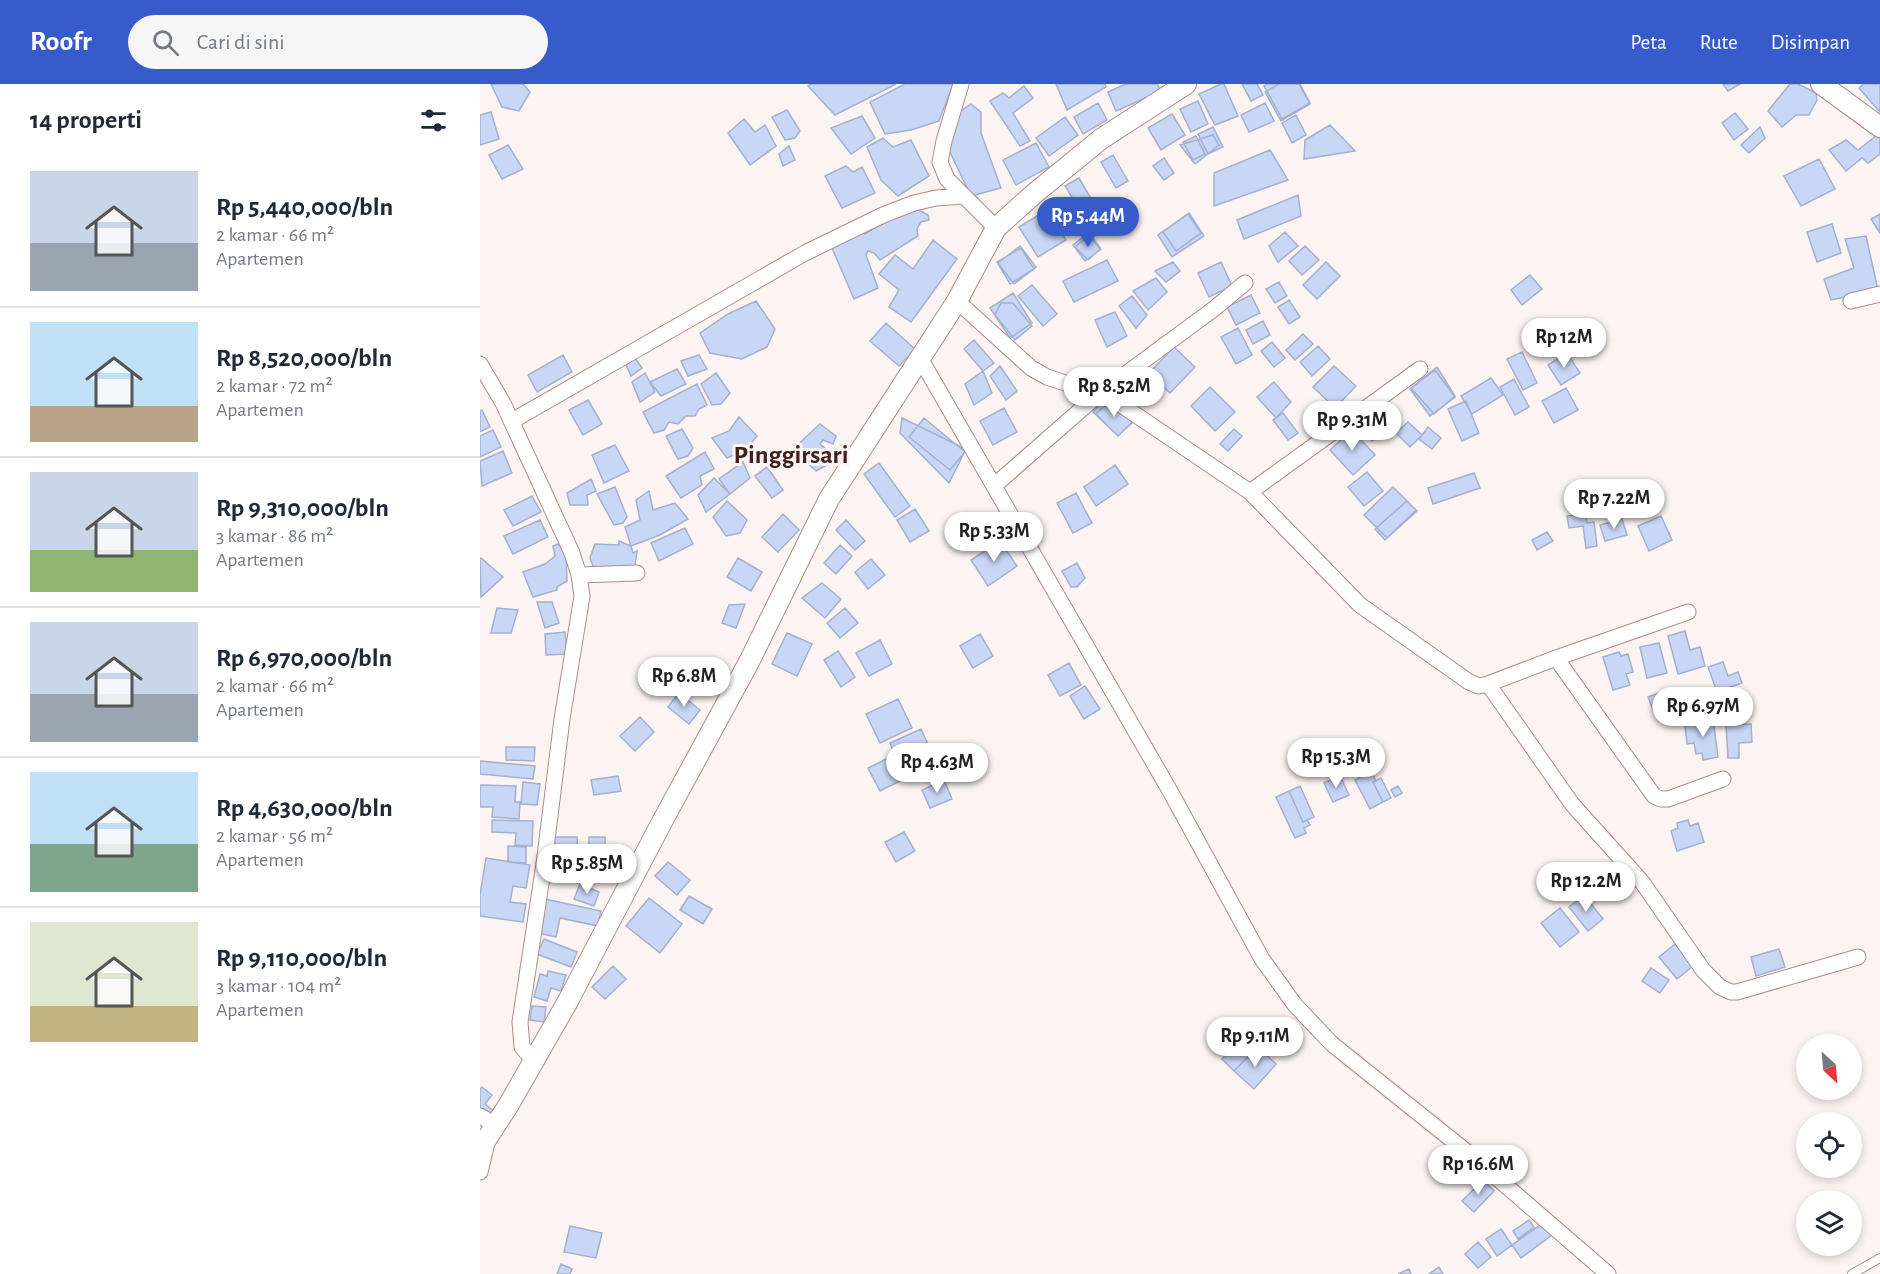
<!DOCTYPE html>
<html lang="id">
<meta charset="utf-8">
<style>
:root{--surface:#fff;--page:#f6f6f7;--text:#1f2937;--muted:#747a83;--line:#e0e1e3;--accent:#385bcc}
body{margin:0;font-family:"Alegreya Sans",sans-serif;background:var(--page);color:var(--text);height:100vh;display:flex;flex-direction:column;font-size:22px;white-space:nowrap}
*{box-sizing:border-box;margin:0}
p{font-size:20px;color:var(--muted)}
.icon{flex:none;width:33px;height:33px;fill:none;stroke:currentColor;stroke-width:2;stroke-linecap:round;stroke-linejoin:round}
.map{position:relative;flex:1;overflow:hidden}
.panel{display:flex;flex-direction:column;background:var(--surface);width:480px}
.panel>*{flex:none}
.needle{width:39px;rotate:154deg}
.fabs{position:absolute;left:1316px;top:950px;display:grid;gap:12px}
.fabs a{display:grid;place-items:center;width:66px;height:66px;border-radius:50%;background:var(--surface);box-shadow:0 3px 9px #0003;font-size:30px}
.price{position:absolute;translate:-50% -51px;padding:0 14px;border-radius:21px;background:#fff;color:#222;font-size:20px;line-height:39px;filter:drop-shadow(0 2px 3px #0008)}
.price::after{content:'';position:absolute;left:50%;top:36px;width:18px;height:14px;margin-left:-9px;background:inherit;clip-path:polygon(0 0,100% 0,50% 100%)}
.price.on{background:var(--accent);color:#fff}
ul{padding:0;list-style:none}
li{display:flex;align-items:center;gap:18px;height:150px;padding:0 30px}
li+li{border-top:2px solid var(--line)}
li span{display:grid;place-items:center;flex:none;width:168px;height:120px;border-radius:0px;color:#555}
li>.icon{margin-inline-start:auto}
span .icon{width:72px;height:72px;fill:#fffc;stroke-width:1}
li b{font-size:26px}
h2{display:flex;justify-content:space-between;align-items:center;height:72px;padding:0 30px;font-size:26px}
header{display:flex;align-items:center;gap:36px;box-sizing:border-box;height:84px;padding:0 30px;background:var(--accent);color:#fff}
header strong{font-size:28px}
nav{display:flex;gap:33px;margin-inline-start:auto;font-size:21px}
.search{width:420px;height:54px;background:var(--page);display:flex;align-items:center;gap:15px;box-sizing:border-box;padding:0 21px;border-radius:33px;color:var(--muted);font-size:22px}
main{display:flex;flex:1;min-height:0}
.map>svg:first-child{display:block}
.building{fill:#c9d7f7;stroke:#a3b0ce;stroke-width:1.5}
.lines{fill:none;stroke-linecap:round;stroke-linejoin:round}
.service-casing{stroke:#b08b84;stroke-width:10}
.minor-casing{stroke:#b08b84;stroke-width:17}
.tertiary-casing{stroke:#b08b84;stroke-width:22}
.service{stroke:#fff;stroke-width:8}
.minor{stroke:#fff;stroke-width:15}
.tertiary{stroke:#fff;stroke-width:20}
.labels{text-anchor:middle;stroke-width:6;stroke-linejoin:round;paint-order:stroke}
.quarter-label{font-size:26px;font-weight:bold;fill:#3f221d;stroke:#fcf4f2}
</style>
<header>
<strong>Roofr</strong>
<div class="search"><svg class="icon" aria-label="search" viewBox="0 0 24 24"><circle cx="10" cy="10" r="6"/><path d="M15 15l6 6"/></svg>Cari di sini</div>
<nav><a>Peta</a><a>Rute</a><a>Disimpan</a></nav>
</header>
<main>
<section class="panel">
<h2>14 properti<svg class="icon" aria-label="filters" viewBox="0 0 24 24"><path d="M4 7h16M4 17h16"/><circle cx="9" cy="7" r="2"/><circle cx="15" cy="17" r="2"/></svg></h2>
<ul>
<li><span style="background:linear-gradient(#c9d6e8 60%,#9aa5b1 0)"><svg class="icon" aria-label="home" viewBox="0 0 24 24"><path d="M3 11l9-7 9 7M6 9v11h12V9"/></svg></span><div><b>Rp 5,440,000/bln</b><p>2 kamar · 66 m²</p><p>Apartemen</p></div></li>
<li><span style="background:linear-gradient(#bfe0f5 70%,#b9a48a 0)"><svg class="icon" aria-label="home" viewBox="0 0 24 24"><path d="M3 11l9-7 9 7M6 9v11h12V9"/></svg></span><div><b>Rp 8,520,000/bln</b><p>2 kamar · 72 m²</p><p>Apartemen</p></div></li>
<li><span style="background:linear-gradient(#c9d6e8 65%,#8fb573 0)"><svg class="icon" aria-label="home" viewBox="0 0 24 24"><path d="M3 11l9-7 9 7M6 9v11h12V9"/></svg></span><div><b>Rp 9,310,000/bln</b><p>3 kamar · 86 m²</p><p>Apartemen</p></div></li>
<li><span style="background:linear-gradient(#c9d6e8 60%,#9aa5b1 0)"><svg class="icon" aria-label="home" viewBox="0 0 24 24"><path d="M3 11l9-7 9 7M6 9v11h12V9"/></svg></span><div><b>Rp 6,970,000/bln</b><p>2 kamar · 66 m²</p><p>Apartemen</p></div></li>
<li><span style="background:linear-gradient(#bfe0f5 60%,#7fa58c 0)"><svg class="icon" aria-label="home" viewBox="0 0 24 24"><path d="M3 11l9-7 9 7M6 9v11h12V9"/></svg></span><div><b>Rp 4,630,000/bln</b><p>2 kamar · 56 m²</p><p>Apartemen</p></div></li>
<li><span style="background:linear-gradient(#dfe7d0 70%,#c2b280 0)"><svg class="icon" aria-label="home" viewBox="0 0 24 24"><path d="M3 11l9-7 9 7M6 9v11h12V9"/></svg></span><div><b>Rp 9,110,000/bln</b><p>3 kamar · 104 m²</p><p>Apartemen</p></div></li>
</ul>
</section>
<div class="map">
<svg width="1400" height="1190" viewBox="0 0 1400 1190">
<rect width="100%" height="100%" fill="#fcf4f2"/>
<!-- building -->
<path class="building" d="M11,0H43L50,8L39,27L22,23Z
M331,0H416L355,31L328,2Z
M425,0H473L459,37L431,46L405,50L390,18Z
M576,0H625L626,3L587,26Z
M646,0H677L681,7L636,27L628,8Z
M741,0H744L758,32L735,41L719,10Z
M762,0H777L783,11L771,17Z
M787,0H820L830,19L802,35L784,2Z
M799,0H819L830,20L801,37L785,8Z
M1243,0H1260L1248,7Z
M1310,0H1318L1336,9L1337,16L1329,31H1316L1302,43L1288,27Z
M1384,0H1400V28L1379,4Z
M544,2L553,14L533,29L550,57L540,62L510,17L523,9L529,14Z
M718,17L728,40L711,48L700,25Z
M618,19L627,36L603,50L594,33Z
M785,19L794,37L769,48L761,31Z
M491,20L501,28V49L521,104L491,112L467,62L478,29Z
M307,26L320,47L315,54L305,56L292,33Z
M11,28L19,55L0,61V31Z
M1255,29L1268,45L1254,56L1242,39Z
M692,30L705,51L681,66L668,44Z
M816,31L826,51L812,59L802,39Z
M382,32L395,54L371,70L351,44Z
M585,33L598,51L569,72L556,54Z
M264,35L275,48L285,41L296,62L270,81L248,49Z
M850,41L875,67L824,75L825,56Z
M733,43L743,63L728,70L718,50Z
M1280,43L1285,54L1269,69L1261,61Z
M733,51L739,61L715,80L700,61Z
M716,52L725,70L713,76L703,58Z
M1396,52L1400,55V70L1388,79L1382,74L1366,87L1349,66L1366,56L1378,66Z
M403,54L413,63L431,56L449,92L418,112L401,96L387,63Z
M556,59L569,83L536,101L523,76Z
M28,61L43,85L22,95L9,71Z
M309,62L315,76L303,82L299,70Z
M790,66L808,96L734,122V89Z
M633,71L648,97L636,104L621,78Z
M684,74L694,89L684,96L673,82Z
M1339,75L1355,105L1321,122L1304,92Z
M366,82L373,88L382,83L395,109L362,124L345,92Z
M599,94L613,118L600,126L585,102Z
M818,111L821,132L764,155L757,136Z
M435,124L448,131L449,136L441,138L437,145L438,152L400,176L394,169L388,167L386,171L398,204L374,215L352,164L383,145L385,150L422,127Z
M567,126L586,156L558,173L539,143Z
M709,129L724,152L692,173L678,151Z
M708,130L721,149L696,167L683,148Z
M1400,130V149L1391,135Z
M1352,140L1361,169L1337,178L1327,148Z
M805,148L818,162L798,178L789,162Z
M609,149L621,165L605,177L593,161Z
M609,151L620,165L608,176L595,163Z
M1386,152L1398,206L1351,216L1344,195L1374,184L1365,155Z
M453,156L477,175L431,238L409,223L419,206L399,190L415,171L433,185Z
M540,162L556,183L534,200L518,179Z
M825,162L839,176L822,191L809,177Z
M541,164L554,185L530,200L517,178Z
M627,176L638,197L594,218L583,197Z
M693,178L700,187L686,198L675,187Z
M741,178L752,202L729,213L718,189Z
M846,178L860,192L837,215L823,201Z
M1050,191L1062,205L1042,221L1031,206Z
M676,194L687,208L668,226L653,207Z
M799,198L807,212L795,219L786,205Z
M552,201L577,230L563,242L538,212Z
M533,209L552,239L530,254L510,224Z
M771,211L780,229L756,241L747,223Z
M652,212L667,231L656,244L639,222Z
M809,216L820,233L809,240L798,223Z
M276,217L295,245L287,263L262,275L230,269L220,249L248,230Z
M521,219H533L552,242L535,256L515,231Z
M635,228L647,252L627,263L615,236Z
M783,237L790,251L773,260L766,246Z
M406,239L435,265L419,282L390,257Z
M758,244L772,271L756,280L741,253Z
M823,250L833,260L815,276L806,266Z
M494,256L514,279L503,287L484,265Z
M792,258L805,274L794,283L781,267Z
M838,262L850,275L832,292L820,278Z
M694,263L715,283L690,309L669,289Z
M1042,268L1057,299L1043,306L1027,275Z
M1087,269L1100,289L1081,301L1068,281Z
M83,271L92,288L57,308L48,291Z
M219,271L227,285L208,292L201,277Z
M155,274L162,284L151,292L146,281Z
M520,282L537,307L526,316L510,292Z
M854,282L876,302L855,324L833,303Z
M957,283L975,312L954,330L931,304Z
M197,285L206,300L181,312L170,298Z
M955,286L975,313L950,332L930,305Z
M503,287L512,309L494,321L485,300Z
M165,289L175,308L160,318L152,298Z
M236,289L250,309L241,320L232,321L221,300Z
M1011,294L1023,311L992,330L981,312Z
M1034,295L1049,323L1035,331L1020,303Z
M794,298L811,318L796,334L777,313Z
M217,300L227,321L219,325L215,332H206L198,340L189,338L184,346L174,349L163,328Z
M730,303L755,328L735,347L711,322Z
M1086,304L1098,326L1074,339L1062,317Z
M627,313L653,338L638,352L613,328Z
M108,316L122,340L103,351L89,326Z
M630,316L652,338L638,352L616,330Z
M986,317L999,349L982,357L968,325Z
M904,323L916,344L892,357L880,337Z
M524,324L537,348L513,361L500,337Z
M2,326L10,343L0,348V327Z
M803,329L818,349L808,356L793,336Z
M259,333L277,352L265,366L247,374L232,354L249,347Z
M422,334L486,365L469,399L420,349Z
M444,334L485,368L470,386L429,353Z
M928,338L942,351L930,363L916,349Z
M340,340L356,352L353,360L343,356L340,360L353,371L349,380L336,387L313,365Z
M948,343L961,354L952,365L939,355Z
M202,345L213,364L208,372L198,375L186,352Z
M754,345L762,352L748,367L740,360Z
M13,346L21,363L0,373V352Z
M872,346L895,371L873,391L850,366Z
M135,361L149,387L124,399L112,371Z
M23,367L32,389L2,402L0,377Z
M225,368L234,385L220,392L222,401L201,414L186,392Z
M263,378L270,394L250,410L239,395Z
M399,379L430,422L415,433L384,390Z
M635,381L648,400L616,422L604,403Z
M287,383L303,406L292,414L275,392Z
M887,388L903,407L884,422L868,403Z
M994,389L1000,404L953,420L948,404Z
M234,394L250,410L226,428L218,411Z
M111,395L116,407L107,411L108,421H90L87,409Z
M135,403L147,433L143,439L134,441L117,410Z
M913,403L936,426L907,454L884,431Z
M169,407L173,426L195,419L208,435L180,451L151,462L145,443L160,436L156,416Z
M596,409L612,439L593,449L577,419Z
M52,412L61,428L33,442L24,426Z
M247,417L267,436L260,449L246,452L233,433Z
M927,417L937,427L905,456L895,445Z
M435,425L449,447L430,458L417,436Z
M1106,429L1107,439L1114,438L1117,462L1106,464L1103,442L1089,444L1087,432Z
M303,430L319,446L298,468L282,453Z
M1181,432L1192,456L1169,467L1158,442Z
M1142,435L1147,451L1125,457L1120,441Z
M60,436L68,453L33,470L24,452Z
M366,436L385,457L375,466L356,446Z
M205,444L213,460L179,477L171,459Z
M1067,448L1073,457L1057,466L1052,456Z
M139,457L151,462L153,469L157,467L155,482L114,485L110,474L115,460L139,461Z
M520,457L537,482L508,502L491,476Z
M78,460L86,468L87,497L77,503V506L53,513L43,488L65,480L75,472L73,462Z
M360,461L372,472L356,490L344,479Z
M1,474L23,493L1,513L0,475Z
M258,474L282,488L271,507L247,493Z
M391,475L405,491L388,505L375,488Z
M597,479L605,494L597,503H591L582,487Z
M342,499L361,515L345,534L322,514Z
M57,518H72L79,539L65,544Z
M265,520L256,544L242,539L249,521Z
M17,524L38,526L31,549H11Z
M365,524L378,539L360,554L347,539Z
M1205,547L1210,566L1220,563L1225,582L1198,590L1188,552Z
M85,548L87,570L66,571L65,550Z
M307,549L332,560L317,592L292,580Z
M500,550L513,572L493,584L480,562Z
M400,556L412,580L389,592L376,569Z
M1179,559L1187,589L1167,594L1160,563Z
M358,567L375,593L361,603L344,576Z
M1139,568L1141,572L1148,570L1153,588L1146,590L1150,601L1133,606L1123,573Z
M1243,578L1248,592L1258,588L1262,599L1237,608L1228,583Z
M589,579L601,601L580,612L568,591Z
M605,602L620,625L604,635L590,612Z
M1184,607L1188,616L1197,613L1203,629L1181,637L1177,627L1174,628L1168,613Z
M199,609L220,626L209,640L188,623Z
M1261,612L1266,630L1249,635L1244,617Z
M418,615L432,644L400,659L386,630Z
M160,633L174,648L155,667L140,652Z
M1233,635L1238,673L1223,676L1222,669L1216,670L1214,659L1207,660L1205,642L1216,641L1215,637Z
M1271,640L1272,658L1259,659V674H1248L1246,641Z
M441,645L448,660L416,674L410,659Z
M26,663H55L54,677L26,676Z
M410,673L422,696L400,707L388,684Z
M0,677L55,682L53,695L0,690Z
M891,687L896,697L893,698L903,718L890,725L875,696Z
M138,692L141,707L114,711L111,696Z
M860,692L869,711L853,718L844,699Z
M901,694L911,714L903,718L893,698Z
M464,696L472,715L450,724L442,706Z
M43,698L60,700L57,721L41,720Z
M0,701L36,702L35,718H40L39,735L12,733L13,723H0Z
M820,702L834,733L823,738L809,707Z
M918,702L922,709L915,713L911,706Z
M809,707L823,738L827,736L830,741L824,744L826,749L815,754L796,713Z
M12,736L53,737L52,762L35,761L36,749L12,748Z
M1208,736L1210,742L1218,739L1224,758L1197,767L1191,747L1198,744L1197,739Z
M424,748L435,767L416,778L405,758Z
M74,753H97L98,782H83V764L75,763Z
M109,753H125V772H109Z
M28,762L46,763V779L28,778Z
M6,774L50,781L46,804L33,802L30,818L46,820L43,838L0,832V811Z
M105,777L129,780L127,795L103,793Z
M188,778L210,796L197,811L175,792Z
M100,800L119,808L114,822L94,815Z
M1104,811L1123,835L1108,847L1089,823Z
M209,812L232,825L223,840L200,826Z
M169,814L202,840L180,869L146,842Z
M65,815L121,827L118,842L80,834L76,853L58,849Z
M1080,824L1099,848L1080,863L1061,839Z
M64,855L97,868L91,883L57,870Z
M1195,860L1213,882L1197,895L1179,873Z
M1299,865L1305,883L1276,892L1271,873Z
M133,882L146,895L125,915L112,903Z
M1171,884L1189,896L1180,909L1162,897Z
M68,887L86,891L81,907L71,904L67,917L54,913L60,890L67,892Z
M52,922L66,923L64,938L50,936Z
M751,937L765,951L746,971L731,957Z
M765,951L778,963L754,987L742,975Z
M778,963L796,980L774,1005L754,987Z
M2,1003L12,1011L5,1020L15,1028L9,1035L0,1028V1005Z
M1003,1096L1014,1107L994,1128L982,1117Z
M1371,1133L1379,1144L1371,1150Z
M1049,1136L1054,1143L1038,1155L1033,1147Z
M1063,1139L1072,1151L1041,1174L1032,1161Z
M90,1142L122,1149L116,1174L84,1168Z
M1021,1145L1032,1161L1017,1172L1006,1155Z
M998,1158L1011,1173L998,1184L985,1170Z
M81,1180L92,1185L90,1190H77Z
M959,1183L963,1190H949Z
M929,1185L931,1190H918Z"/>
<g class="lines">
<!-- service casing -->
<g class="service-casing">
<path id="service" d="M1372,1190L1400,1174"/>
</g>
<!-- minor casing -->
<g class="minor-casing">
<path id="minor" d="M481,0L464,57L460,78L467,95L516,144
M477,217L551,284L567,293L631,314L770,408L880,521L989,598L999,602L1008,600L1076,574L1208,528
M1371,217L1400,210
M440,274L690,707L782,875L815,921L852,960L987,1068L1128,1190
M0,280L23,319L92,469L99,491L102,512L82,635L64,780L40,938L42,963L54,977
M32,337L325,169L403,131L434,119L456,114L483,112
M515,401L620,309L735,224L765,199
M770,408L940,285
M99,491L157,489
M1076,574L1174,712L1181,715H1188L1243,695
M1008,600L1092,720L1162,798L1223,886L1240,903L1251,908H1257L1378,873
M0,1032L16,1041
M0,1088L8,1054"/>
</g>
<!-- tertiary casing -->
<g class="tertiary-casing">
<path id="tertiary" d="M1341,0L1400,43
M0,1065L28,1022L88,917L183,736L269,578L349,415L477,217L516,144L555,109L621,55L706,0"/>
</g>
<!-- service -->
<use href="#service" class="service"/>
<!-- minor -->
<use href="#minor" class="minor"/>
<!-- tertiary -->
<use href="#tertiary" class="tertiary"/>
</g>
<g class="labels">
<!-- quarter labels -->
<g class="quarter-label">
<text x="311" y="379">Pinggirsari</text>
</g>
</g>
</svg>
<div class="fabs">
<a><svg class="needle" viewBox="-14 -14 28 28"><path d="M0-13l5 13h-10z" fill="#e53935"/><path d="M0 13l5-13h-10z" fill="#747a83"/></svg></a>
<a><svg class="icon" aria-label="locate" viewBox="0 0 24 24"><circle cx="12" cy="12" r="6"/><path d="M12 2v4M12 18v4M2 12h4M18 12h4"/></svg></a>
<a><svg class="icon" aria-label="layers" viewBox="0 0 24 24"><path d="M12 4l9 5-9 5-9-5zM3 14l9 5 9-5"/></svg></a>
</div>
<b class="price on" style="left:608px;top:164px">Rp 5.44M</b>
<b class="price" style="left:1084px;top:285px">Rp 12M</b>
<b class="price" style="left:634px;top:334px">Rp 8.52M</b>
<b class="price" style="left:872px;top:368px">Rp 9.31M</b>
<b class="price" style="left:1134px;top:446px">Rp 7.22M</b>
<b class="price" style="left:514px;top:479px">Rp 5.33M</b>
<b class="price" style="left:204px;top:624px">Rp 6.8M</b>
<b class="price" style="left:1223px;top:654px">Rp 6.97M</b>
<b class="price" style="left:856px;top:705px">Rp 15.3M</b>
<b class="price" style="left:457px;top:710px">Rp 4.63M</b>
<b class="price" style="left:107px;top:811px">Rp 5.85M</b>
<b class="price" style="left:1106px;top:829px">Rp 12.2M</b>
<b class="price" style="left:775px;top:984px">Rp 9.11M</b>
<b class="price" style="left:998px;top:1112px">Rp 16.6M</b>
</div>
</main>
